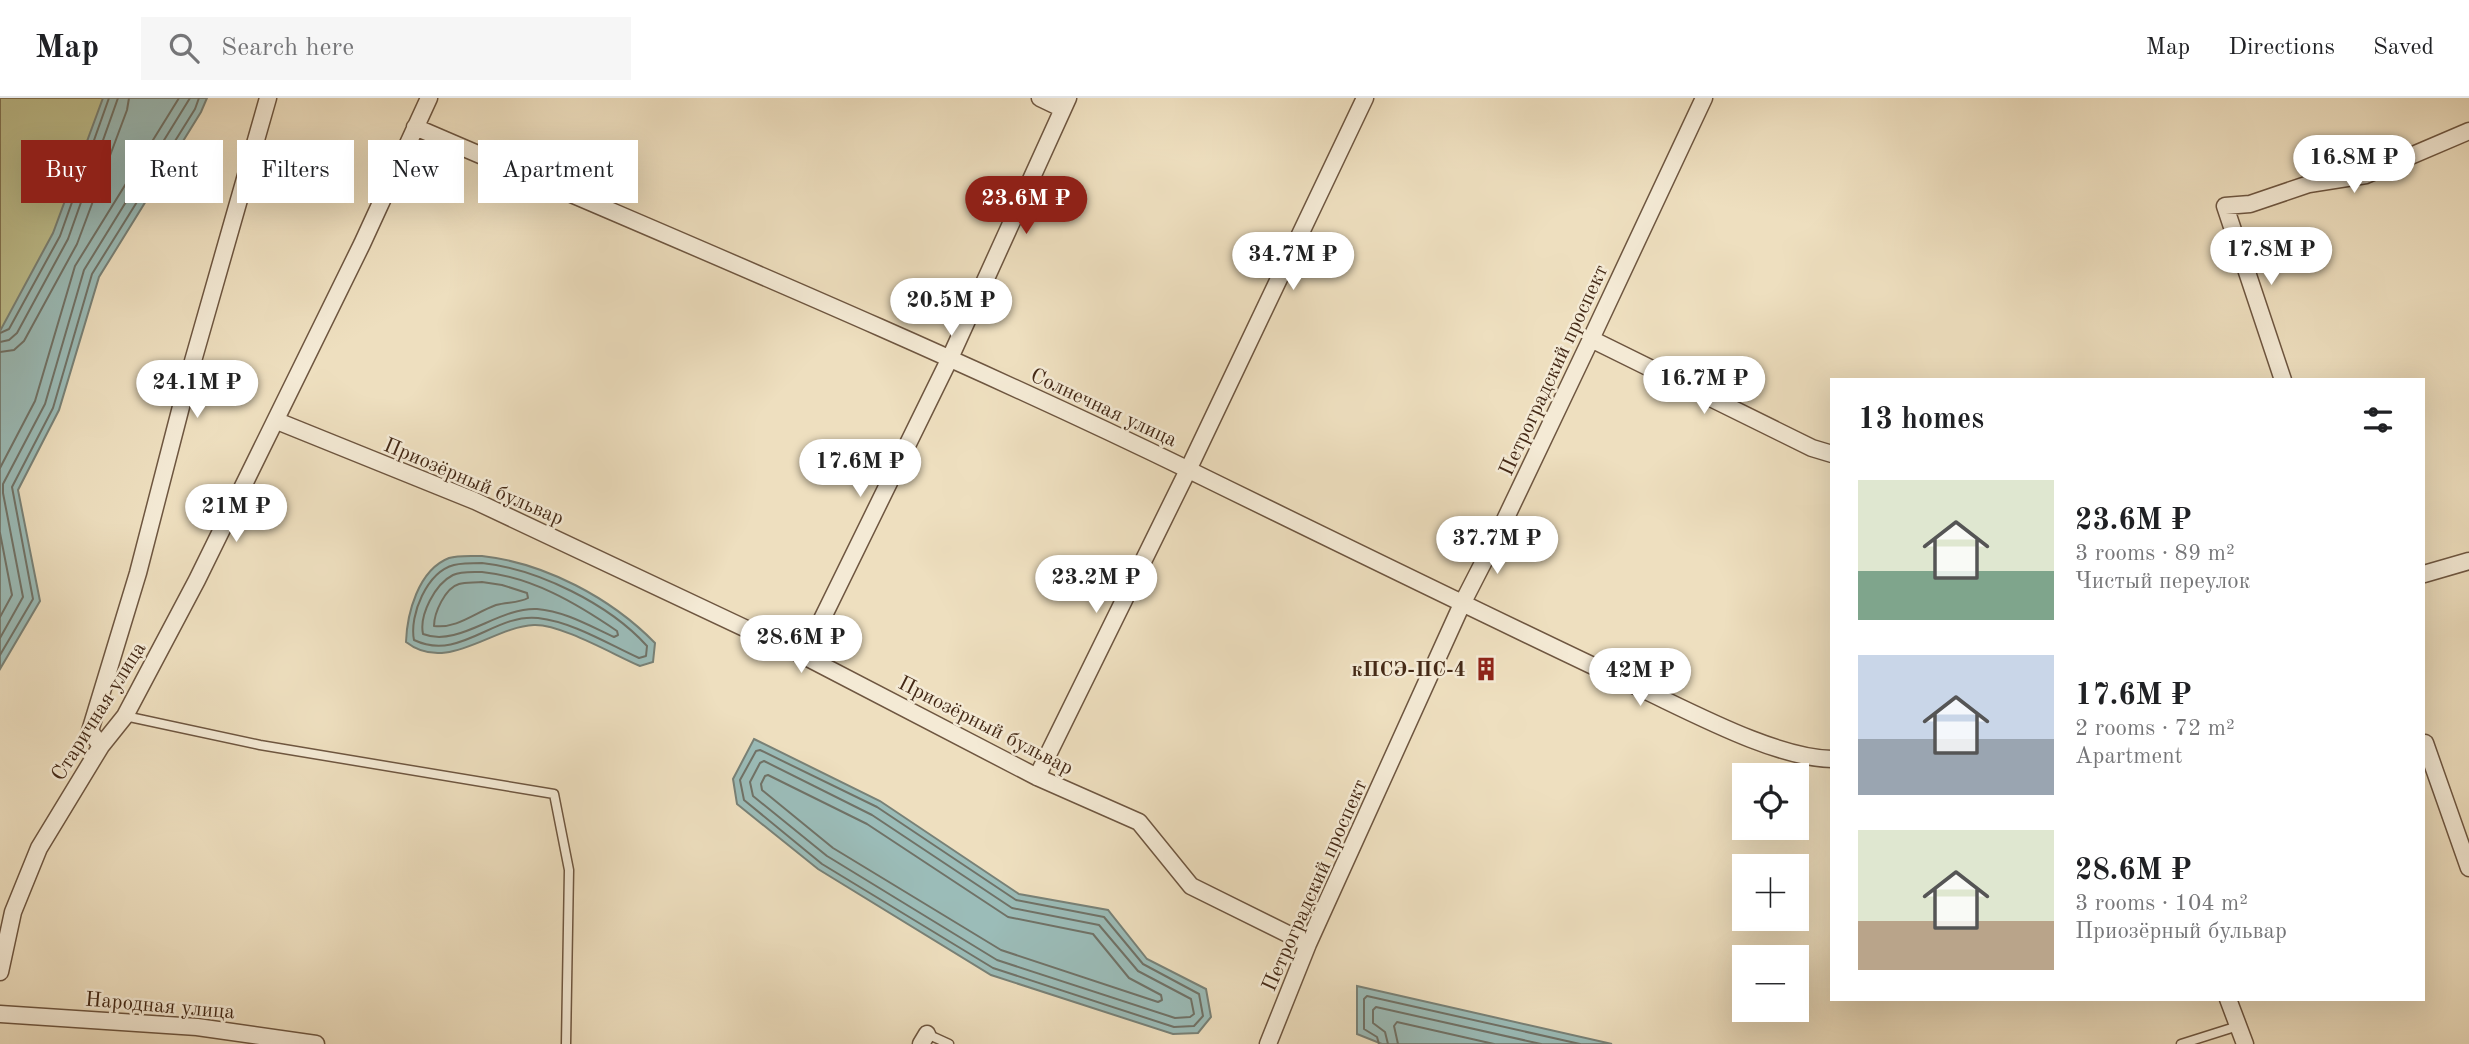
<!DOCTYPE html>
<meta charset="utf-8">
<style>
:root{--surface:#fff;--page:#f6f6f6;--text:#202124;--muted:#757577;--line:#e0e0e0;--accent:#8f2418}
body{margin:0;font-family:"Old Standard TT",serif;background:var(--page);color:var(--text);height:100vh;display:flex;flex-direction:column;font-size:26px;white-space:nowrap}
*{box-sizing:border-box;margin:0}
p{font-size:23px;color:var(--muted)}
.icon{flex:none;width:38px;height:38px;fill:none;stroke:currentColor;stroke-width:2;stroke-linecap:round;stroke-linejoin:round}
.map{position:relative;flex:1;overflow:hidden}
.drawer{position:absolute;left:1830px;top:280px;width:595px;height:623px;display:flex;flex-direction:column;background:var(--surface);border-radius:0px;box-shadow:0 7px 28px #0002}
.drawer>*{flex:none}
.guide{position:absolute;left:21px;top:42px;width:665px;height:63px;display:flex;gap:14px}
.fabs{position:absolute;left:1732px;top:665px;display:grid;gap:14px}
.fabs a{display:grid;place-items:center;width:77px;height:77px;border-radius:0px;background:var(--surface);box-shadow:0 7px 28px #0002;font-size:35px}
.price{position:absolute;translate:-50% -60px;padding:0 16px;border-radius:24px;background:#fff;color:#222;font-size:23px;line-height:46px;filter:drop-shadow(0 2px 4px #0008)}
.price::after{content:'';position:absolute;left:50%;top:42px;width:21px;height:16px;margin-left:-10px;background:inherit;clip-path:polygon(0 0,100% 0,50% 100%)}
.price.on{background:var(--accent);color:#fff}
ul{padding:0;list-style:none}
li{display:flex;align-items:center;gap:21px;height:175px;padding:0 28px}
li span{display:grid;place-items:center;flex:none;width:196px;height:140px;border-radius:0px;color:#555}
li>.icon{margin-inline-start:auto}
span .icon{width:84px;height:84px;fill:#fffc;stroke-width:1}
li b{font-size:30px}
h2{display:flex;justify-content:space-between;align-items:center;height:84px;padding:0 28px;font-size:30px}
.chip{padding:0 24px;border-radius:0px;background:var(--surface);box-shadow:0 7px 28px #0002;font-size:24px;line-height:63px}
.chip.on{background:var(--accent);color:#fff}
header{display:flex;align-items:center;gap:42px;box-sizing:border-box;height:98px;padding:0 35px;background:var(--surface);border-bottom:2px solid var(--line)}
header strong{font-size:33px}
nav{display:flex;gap:38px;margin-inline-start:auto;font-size:24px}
.search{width:490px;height:63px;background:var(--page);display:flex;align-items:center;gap:18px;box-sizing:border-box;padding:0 24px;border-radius:0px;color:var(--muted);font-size:26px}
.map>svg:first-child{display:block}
.green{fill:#bfc08e;stroke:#827452;stroke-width:2}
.water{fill:#9bbcb8;stroke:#788177;stroke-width:2}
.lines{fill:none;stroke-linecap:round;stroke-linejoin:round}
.shore{stroke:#707267;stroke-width:2}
.service-casing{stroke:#6e5640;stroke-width:11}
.minor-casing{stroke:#6e5640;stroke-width:19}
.service{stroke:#f4ead5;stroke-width:8}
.minor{stroke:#f4ead5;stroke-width:16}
.labels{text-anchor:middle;stroke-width:5;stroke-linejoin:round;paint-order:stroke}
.street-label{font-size:21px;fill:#442916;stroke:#f4ead5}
.poi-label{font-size:21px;font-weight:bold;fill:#442916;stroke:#f4ead5;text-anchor:end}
</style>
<header>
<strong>Map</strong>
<div class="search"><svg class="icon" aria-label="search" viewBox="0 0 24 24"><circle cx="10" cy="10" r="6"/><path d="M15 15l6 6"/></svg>Search here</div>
<nav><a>Map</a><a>Directions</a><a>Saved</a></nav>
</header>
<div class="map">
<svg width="2469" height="946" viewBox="0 0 2469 946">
<rect width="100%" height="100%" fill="#eedfbf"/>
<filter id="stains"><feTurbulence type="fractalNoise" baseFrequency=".00286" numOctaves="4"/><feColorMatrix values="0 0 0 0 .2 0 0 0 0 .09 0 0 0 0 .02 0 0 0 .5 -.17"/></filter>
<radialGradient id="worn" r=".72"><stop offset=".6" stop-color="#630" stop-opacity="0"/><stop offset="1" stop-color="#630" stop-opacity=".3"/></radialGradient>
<!-- green -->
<path class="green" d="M0,0H118L0,285Z"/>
<!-- water -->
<path class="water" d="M103,0H207L201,14L99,179L59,312L18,392L40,503L0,571V233L53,135Z
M482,458C545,465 611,500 655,545L653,564L640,568C614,557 561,526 534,527C491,529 447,576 406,544C407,516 418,472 449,460C458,457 472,458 482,458Z
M754,641L880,703L1019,796L1108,812L1147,861L1206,891L1211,919L1198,935L1173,936L991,877L818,771L737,706L733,681Z
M1357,888L1612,946H1382L1357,936Z"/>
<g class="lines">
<!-- shore -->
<path class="shore" d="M0,235L9,231L60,138L109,0
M0,244L9,242L17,235L68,141L118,0
M0,254L14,252L24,243L77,146L127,12L129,0
M0,370L35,303L75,168L179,0
M0,435L12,497L0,519
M482,465C538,471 609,506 647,548L646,558L639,560C608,546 573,524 538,520C494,515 460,564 414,542C409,517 427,474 454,467C462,465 473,465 482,465Z
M482,474C532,479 576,505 617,533L618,537L614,539C590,528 564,513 537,511C498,509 459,550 423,536C419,517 435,486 453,477C461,473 473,474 482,474Z
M482,484L502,487L527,495L528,500C519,505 507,504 496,507C476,514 457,531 434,528C434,515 445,490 459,486C466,484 475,485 482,484Z
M0,540L23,499L3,395V386L45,306L84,172L190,0
M0,557L33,501L12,389L53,310L92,176L195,11L199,0
M760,652L877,709L1016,802L1104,819L1143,866L1199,896L1203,918L1194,928L1174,929L993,870L822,766L744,702L740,682L756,653Z
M764,663L872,717L1012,810L1099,827L1138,873L1191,901L1194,916L1190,919L1175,920L997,862L827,758L753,698L750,684L760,665Z
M768,677L867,726L1008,819L1093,836L1129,880L1161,897L1162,902L1158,904L1001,852L833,750L762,692L761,686L765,678Z
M1379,946L1377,939L1364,931V901L1367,898L1580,946
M1388,946L1385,934L1373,925V912L1376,909L1541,946
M1398,946L1394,928L1397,924L1494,946"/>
<!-- service casing -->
<g class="service-casing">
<path id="service" d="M125,618L260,647L554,696L569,772L566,946
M927,936L949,946
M2181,946L2238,928"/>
</g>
<!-- minor casing -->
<g class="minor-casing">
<path id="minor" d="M1040,0L1063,11
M415,29C675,141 938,250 1193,374C1338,445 1483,516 1629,585C1684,610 1773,660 1832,661
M1591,241L1812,350L1832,356
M2283,282L2225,108L2250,106L2309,86L2366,77L2469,33
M277,323L475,403L804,558L1037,679L1139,724L1191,788L1308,846
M2424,476L2469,463
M804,558L950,260L1068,0
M2425,645L2469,770
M101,648L90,633L138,475L191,270L268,0
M1037,679L1188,372L1365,0
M0,874L13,814L39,750L101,648L125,618L197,482L362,146L429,0
M2228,901L2245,946
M0,916L197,929L316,946
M921,946L927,936
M1268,946L1308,846L1462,506L1502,428L1591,241L1704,0"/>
</g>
<!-- service -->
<use href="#service" class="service"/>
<!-- minor -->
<use href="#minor" class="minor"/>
</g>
<!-- icons -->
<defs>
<g id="building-bare" transform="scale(1.89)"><path d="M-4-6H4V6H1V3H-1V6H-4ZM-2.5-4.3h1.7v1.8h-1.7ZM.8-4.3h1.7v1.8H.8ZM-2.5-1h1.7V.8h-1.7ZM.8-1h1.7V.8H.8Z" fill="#8f2418" stroke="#f4ead5" stroke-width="2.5" paint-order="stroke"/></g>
</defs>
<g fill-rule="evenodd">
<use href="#building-bare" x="1486" y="571"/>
</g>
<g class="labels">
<!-- street labels -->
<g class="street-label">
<text transform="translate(1553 272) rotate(-65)" y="7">Петроградский проспект</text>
<text transform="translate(1104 309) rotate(25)" y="7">Солнечная улица</text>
<text transform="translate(474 383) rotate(23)" y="7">Приозёрный бульвар</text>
<text transform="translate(98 613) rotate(-58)" y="7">Старичная улица</text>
<text transform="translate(986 627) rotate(27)" y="7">Приозёрный бульвар</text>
<text transform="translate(1314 787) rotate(-66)" y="7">Петроградский проспект</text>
<text transform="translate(160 907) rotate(5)" y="7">Народная улица</text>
</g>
<!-- poi labels -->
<g class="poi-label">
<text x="1466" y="578">кПСЭ-ПС-4</text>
</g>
</g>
<rect width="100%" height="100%" filter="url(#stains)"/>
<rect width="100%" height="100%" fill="url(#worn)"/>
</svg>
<div class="fabs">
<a><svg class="icon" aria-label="locate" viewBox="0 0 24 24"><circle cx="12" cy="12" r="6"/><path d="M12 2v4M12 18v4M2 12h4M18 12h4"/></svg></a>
<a>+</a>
<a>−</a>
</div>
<b class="price" style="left:2354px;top:97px">16.8M ₽</b>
<b class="price on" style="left:1026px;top:138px">23.6M ₽</b>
<b class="price" style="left:2271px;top:189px">17.8M ₽</b>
<b class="price" style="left:1293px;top:194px">34.7M ₽</b>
<b class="price" style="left:951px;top:240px">20.5M ₽</b>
<b class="price" style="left:1704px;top:318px">16.7M ₽</b>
<b class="price" style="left:197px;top:322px">24.1M ₽</b>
<b class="price" style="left:860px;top:401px">17.6M ₽</b>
<b class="price" style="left:236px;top:446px">21M ₽</b>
<b class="price" style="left:1497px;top:478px">37.7M ₽</b>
<b class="price" style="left:1096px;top:517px">23.2M ₽</b>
<b class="price" style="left:801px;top:577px">28.6M ₽</b>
<b class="price" style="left:1640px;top:610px">42M ₽</b>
<div class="guide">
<a class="chip on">Buy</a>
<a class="chip">Rent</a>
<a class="chip">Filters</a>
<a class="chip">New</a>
<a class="chip">Apartment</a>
</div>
<section class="drawer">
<h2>13 homes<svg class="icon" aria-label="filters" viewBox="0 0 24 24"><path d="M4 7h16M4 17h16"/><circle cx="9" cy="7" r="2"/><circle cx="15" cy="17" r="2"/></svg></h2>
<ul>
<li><span style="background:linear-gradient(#dfe7d0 65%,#7fa58c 0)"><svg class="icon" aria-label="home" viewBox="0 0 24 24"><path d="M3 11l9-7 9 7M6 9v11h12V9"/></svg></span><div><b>23.6M ₽</b><p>3 rooms · 89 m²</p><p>Чистый переулок</p></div></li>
<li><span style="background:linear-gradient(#c9d6e8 60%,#9aa5b1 0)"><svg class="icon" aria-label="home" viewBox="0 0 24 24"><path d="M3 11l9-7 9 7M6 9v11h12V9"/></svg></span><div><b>17.6M ₽</b><p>2 rooms · 72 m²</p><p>Apartment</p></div></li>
<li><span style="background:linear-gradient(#dfe7d0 65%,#b9a48a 0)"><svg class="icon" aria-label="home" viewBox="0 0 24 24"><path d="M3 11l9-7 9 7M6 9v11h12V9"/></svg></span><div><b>28.6M ₽</b><p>3 rooms · 104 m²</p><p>Приозёрный бульвар</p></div></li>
</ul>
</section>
</div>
